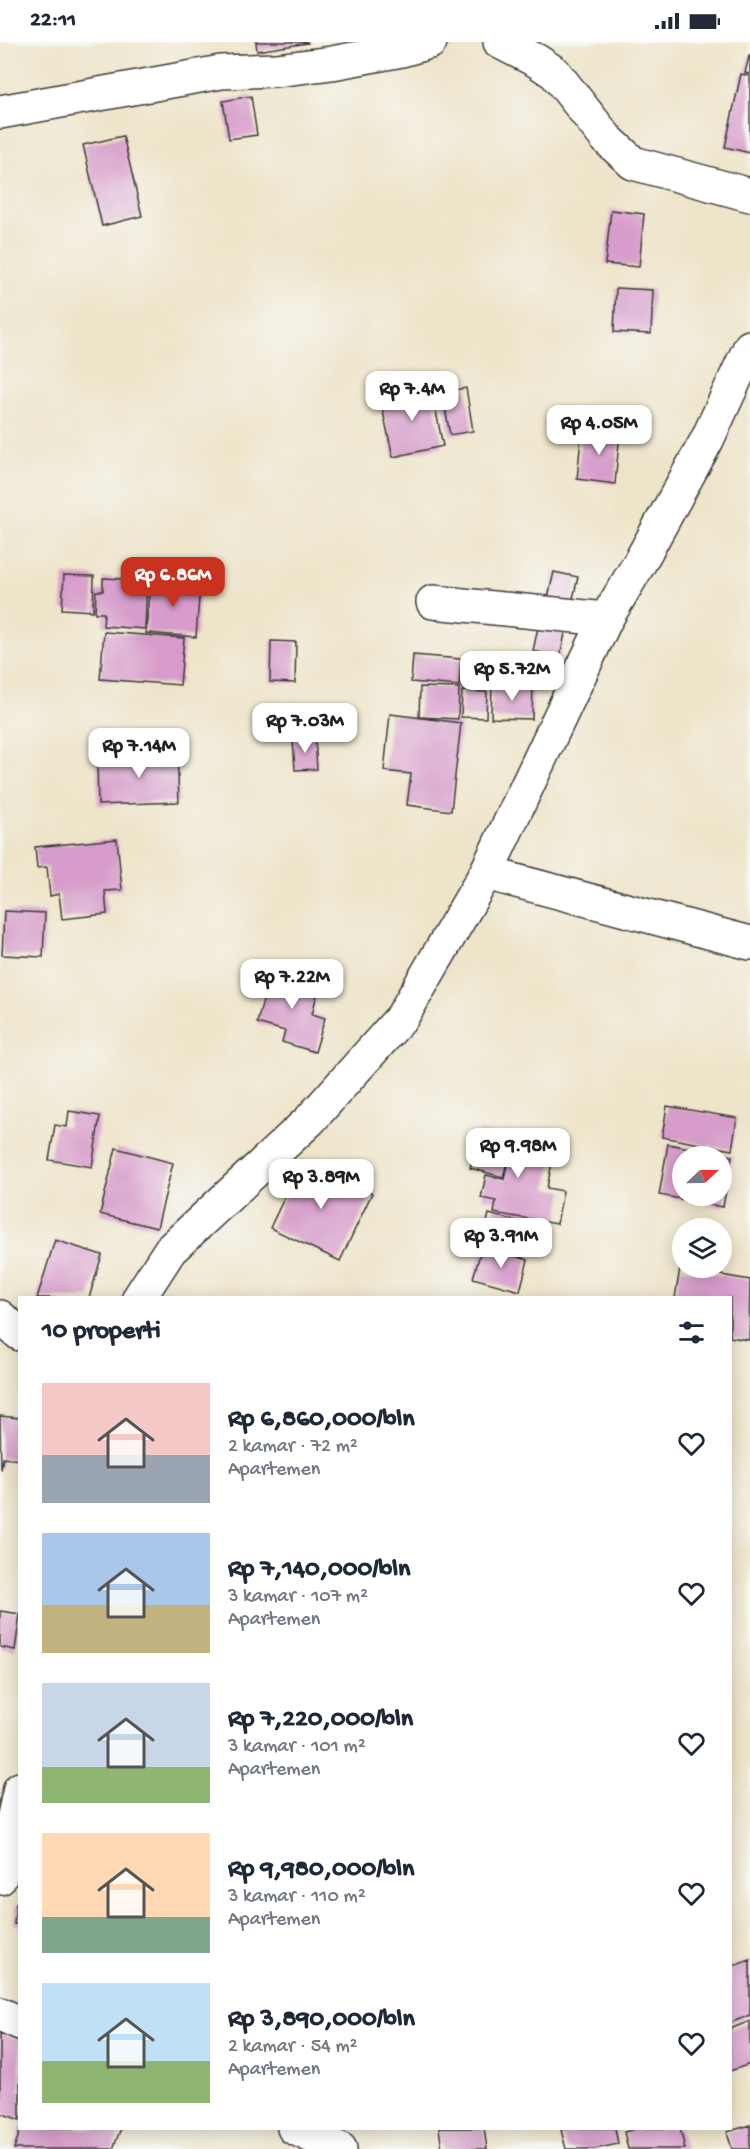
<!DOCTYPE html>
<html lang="id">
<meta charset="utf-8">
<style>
:root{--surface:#fff;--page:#f2f2f3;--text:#1f2937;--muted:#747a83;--accent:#c8321e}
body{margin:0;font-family:"Gochi Hand",sans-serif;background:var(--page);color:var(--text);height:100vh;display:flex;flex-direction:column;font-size:22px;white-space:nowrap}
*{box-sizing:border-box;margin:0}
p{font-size:20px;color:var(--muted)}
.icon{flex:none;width:33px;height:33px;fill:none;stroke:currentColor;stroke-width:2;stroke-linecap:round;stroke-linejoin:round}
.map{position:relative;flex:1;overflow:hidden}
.side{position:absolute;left:18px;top:1254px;width:714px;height:834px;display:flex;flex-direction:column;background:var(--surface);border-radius:0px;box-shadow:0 3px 15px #0003}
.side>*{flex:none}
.needle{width:39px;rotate:68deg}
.fabs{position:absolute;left:672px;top:1104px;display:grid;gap:12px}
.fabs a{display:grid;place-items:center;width:60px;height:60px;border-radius:50%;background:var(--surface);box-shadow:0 3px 15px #0003;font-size:30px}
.price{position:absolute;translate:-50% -51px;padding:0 14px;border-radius:12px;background:#fff;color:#222;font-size:20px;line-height:39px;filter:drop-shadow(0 2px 3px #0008)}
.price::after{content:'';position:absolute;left:50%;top:36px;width:18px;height:14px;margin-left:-9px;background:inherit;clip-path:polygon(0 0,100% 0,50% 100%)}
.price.on{background:var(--accent);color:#fff}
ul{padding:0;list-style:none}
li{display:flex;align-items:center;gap:18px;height:150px;padding:0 24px}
li span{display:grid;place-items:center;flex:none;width:168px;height:120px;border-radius:0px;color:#555}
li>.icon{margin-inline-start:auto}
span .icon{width:72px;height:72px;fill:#fffc;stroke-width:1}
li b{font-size:26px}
h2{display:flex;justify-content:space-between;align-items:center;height:72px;padding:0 24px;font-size:26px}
.status{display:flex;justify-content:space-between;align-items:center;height:42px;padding:0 30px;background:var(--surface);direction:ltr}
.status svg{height:16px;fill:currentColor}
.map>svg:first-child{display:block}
.building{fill:#d79ccb;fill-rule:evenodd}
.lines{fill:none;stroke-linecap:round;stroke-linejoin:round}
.minor-casing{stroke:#3c3a36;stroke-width:36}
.minor{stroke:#fff;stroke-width:33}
</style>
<div class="status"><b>22:11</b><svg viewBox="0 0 49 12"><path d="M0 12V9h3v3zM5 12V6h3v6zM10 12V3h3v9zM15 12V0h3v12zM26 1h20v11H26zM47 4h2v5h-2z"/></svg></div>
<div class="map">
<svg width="750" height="2107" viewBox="0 0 750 2107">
<rect width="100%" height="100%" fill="#f6f6f2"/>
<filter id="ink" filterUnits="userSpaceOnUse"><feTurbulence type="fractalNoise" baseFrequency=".0167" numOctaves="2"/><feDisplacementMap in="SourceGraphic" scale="12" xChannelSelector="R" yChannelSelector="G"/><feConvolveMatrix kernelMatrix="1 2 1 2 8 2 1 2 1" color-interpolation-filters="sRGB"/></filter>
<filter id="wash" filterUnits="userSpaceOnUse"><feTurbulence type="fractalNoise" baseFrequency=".008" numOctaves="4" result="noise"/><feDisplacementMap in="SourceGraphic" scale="24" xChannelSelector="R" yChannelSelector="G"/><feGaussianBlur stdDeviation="1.35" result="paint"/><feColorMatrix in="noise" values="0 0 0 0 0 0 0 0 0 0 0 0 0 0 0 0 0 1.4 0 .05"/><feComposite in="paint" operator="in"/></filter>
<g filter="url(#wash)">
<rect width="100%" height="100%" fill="#eee4c9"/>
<g id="blocks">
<!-- building -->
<path class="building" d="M256,0H307L308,1L257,9Z
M749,14H750V32L745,31Z
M741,32L750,34V111L725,105Z
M251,54L257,93L229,97L223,59Z
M123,94L142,174L102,184L83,103Z
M611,168L644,172L639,225L605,222Z
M616,246L653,248L651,292L614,290Z
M431,345L443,404L393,415L380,356Z
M466,346L473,389L450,393L442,350Z
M582,386L620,390L615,442L577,437Z
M554,530L578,535L571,565L547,560Z
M64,533L94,534L93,569L62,567Z
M103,536L147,538L145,587L103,584L104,571H95L96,549H103Z
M150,538L200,542L196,595L146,591Z
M540,576L567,582L560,615L533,609Z
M104,590L184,596L180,643L100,637Z
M271,599L296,600L295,641L270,640Z
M413,613L461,617L459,644L411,640Z
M463,626L487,627V646H462Z
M492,642L533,643L532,677L491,676Z
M420,645L459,646L458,677L419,675Z
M462,649L487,650L486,676L461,675Z
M390,672L461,681L451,769L407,763L411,732L384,729Z
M315,696L317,727L295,728L293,698Z
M177,709L179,760L98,763L97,718L138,717V710Z
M117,797L122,848L105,849L107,872L62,877L59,852L50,854L47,825L37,826L35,805Z
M4,869L45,871L43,915L2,913Z
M271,928L320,941L312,972L325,976L315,1010L282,1000L285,989L257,981Z
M667,1064L737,1076L732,1108L662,1095Z
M69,1069L100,1074L92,1125L49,1118L55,1083L67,1085Z
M480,1089L513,1098L509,1110L523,1113L526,1100L555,1105L547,1146L563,1149L557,1182L494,1171L496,1159L481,1156L486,1133L504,1137L509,1114L503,1135L470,1126Z
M668,1102L732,1114L723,1165L659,1153ZM682,1114H722V1154H682Z
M116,1106L173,1121L157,1186L100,1172Z
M302,1118L372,1151L340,1219L270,1186Z
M489,1172L531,1183L523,1215L481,1204Z
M55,1198L102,1213L89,1256H37Z
M482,1205L528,1218L520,1249L473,1236Z
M680,1226L750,1238L749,1298L730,1295V1256H675Z
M0,1374L20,1376V1418L3,1416L1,1428Z
M0,1569L20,1572L15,1608L0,1605Z
M16,1862H20V1883L14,1882Z
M750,1918V1973L730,1981V1925Z
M750,1979V2022L730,2029V1987Z
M0,1991L20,1998V2078L0,2071Z
M750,2083V2107H732L727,2090Z
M21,2086H121L113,2107H14Z
M439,2086H484L487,2107H442Z
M567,2086H615L618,2102L594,2107H566L561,2088Z
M639,2086H680L685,2107H628L624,2090Z"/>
</g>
</g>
<g filter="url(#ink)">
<use href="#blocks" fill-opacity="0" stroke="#3c3a36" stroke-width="1.5"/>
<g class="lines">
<!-- minor casing -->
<g class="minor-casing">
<path id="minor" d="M500,0L537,19L555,31L606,96L633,121L750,153
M0,70L221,30L276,28L332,21L402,8L430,0
M433,560L606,577
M486,831L750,901
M139,1256L170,1208L310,1078L402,975L486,831L606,577L640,520L707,398L750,305
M0,1275L20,1292
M0,1836L20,1747
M0,1972L20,1981
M294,2086L340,2107"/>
</g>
<!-- minor -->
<use href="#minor" class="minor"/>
</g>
</g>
</svg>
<div class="fabs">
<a><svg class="needle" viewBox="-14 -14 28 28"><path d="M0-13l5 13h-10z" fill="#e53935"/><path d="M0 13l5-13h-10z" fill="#747a83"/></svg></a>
<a><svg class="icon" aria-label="layers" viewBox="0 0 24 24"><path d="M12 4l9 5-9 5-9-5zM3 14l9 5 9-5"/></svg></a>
</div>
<b class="price" style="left:412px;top:380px">Rp 7.4M</b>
<b class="price" style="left:599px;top:414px">Rp 4.05M</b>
<b class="price on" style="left:173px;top:566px">Rp 6.86M</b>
<b class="price" style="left:512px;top:660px">Rp 5.72M</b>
<b class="price" style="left:305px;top:712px">Rp 7.03M</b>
<b class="price" style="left:139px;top:737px">Rp 7.14M</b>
<b class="price" style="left:292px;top:968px">Rp 7.22M</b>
<b class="price" style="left:518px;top:1137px">Rp 9.98M</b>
<b class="price" style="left:321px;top:1168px">Rp 3.89M</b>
<b class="price" style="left:501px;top:1227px">Rp 3.91M</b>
<section class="side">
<h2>10 properti<svg class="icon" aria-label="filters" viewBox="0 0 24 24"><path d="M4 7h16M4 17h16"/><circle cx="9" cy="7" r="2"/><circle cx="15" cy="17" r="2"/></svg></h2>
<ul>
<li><span style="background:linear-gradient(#f6c9c9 60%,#9aa5b1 0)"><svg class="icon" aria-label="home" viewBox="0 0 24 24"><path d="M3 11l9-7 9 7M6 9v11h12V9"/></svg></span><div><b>Rp 6,860,000/bln</b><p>2 kamar · 72 m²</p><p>Apartemen</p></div><svg class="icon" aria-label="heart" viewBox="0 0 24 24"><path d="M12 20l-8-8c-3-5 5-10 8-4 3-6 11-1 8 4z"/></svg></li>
<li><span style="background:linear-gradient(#a9c7e8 60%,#c2b280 0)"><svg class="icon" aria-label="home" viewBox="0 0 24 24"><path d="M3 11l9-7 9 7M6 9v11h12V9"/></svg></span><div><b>Rp 7,140,000/bln</b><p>3 kamar · 107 m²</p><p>Apartemen</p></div><svg class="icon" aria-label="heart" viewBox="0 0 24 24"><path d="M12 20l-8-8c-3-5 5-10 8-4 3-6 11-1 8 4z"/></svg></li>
<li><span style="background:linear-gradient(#c9d6e8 70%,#8fb573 0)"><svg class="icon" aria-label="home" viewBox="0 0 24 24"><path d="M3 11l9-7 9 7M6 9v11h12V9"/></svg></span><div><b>Rp 7,220,000/bln</b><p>3 kamar · 101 m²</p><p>Apartemen</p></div><svg class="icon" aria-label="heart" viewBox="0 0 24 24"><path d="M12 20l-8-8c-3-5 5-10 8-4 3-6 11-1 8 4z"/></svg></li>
<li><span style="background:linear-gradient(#ffd9b3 70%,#7fa58c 0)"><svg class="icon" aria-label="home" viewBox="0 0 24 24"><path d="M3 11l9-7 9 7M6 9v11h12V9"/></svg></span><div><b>Rp 9,980,000/bln</b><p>3 kamar · 110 m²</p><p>Apartemen</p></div><svg class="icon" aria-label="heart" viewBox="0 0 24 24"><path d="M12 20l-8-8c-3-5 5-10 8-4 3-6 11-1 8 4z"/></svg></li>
<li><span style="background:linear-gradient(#bfe0f5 65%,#8fb573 0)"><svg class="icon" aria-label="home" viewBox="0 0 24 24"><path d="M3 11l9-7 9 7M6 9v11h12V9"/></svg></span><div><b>Rp 3,890,000/bln</b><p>2 kamar · 54 m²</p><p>Apartemen</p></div><svg class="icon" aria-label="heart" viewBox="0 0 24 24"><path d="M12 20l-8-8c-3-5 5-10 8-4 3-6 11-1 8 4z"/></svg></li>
</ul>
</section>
</div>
